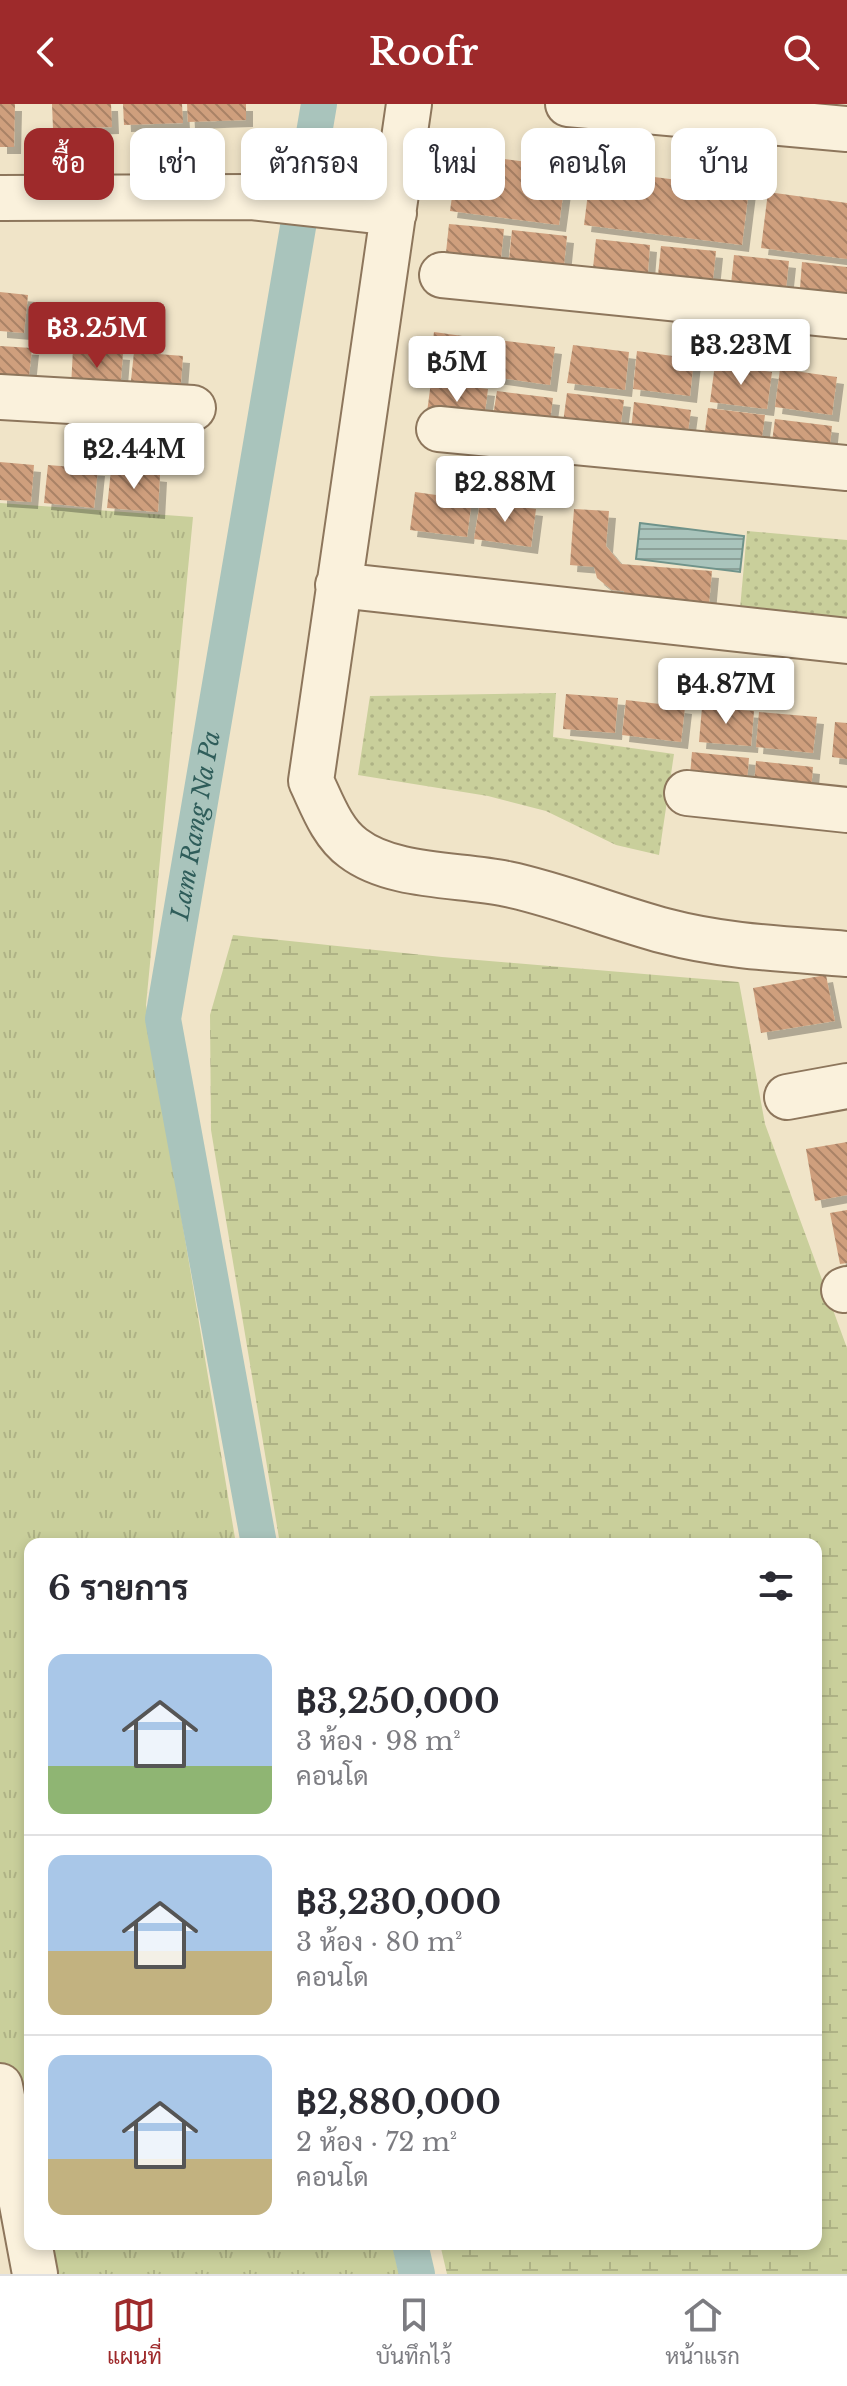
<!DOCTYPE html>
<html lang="th">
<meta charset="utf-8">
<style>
:root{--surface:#fff;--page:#f7f7f7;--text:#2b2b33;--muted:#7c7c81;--line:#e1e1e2;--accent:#9e2a2b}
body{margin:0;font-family:"Libre Baskerville",Sarabun,serif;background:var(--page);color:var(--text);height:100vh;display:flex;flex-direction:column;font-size:30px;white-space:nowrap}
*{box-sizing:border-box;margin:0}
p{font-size:26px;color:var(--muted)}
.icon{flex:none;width:44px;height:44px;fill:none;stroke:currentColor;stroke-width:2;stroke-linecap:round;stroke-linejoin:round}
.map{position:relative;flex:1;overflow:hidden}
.panel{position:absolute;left:24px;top:1434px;width:798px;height:712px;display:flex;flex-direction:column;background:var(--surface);border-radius:16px;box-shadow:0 4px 12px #0003}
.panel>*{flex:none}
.top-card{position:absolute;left:24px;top:24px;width:800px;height:72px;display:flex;gap:16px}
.price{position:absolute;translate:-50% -68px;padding:0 18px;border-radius:8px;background:#fff;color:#222;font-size:26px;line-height:52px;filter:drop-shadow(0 2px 4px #0008)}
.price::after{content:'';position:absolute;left:50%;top:48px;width:24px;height:18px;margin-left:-12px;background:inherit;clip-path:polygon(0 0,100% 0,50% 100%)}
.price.on{background:var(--accent);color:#fff}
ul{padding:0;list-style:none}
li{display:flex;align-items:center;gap:24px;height:200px;padding:0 24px}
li+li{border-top:2px solid var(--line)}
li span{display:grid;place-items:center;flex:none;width:224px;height:160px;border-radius:16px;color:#555}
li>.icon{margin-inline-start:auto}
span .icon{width:96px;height:96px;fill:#fffc;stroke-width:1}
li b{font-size:34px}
h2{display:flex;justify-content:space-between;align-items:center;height:96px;padding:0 24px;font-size:34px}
.chip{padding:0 28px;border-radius:16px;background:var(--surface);box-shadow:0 4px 12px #0003;font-size:28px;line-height:72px}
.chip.on{background:var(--accent);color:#fff}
header{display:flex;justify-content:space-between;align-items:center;height:104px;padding:0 24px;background:var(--accent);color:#fff;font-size:36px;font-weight:600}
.tab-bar{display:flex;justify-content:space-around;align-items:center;height:112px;border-top:2px solid var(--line);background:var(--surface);font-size:22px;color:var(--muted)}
.tab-bar a{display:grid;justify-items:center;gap:4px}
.tab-bar .on{color:var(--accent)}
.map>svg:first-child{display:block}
.grass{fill:url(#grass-tufts)}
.wetland{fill:url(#wetland-marsh)}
.garden{fill:url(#garden-dots)}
.water{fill:url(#water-rules);stroke:#6f938a;stroke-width:2}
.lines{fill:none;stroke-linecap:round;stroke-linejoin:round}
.canal{stroke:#a9c4bc;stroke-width:36}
.building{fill:url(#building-back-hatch);filter:url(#shadow)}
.minor-casing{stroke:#8d765c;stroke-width:48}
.minor{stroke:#faf1dc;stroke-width:44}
.labels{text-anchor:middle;stroke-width:8;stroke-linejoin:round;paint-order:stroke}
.water-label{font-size:24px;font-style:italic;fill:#2f5d5a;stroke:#f7eed8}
</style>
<header><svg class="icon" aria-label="back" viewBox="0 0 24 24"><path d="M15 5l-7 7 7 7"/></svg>Roofr<svg class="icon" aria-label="search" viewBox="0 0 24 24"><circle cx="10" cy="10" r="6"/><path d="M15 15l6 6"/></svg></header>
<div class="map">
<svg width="847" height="2170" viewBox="0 0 847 2170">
<defs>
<pattern id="grass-tufts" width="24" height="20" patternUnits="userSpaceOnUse" patternTransform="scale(2)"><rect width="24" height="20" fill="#c9cf9b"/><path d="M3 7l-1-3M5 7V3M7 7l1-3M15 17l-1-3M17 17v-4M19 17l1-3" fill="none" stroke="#aeb285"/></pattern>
<pattern id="wetland-marsh" width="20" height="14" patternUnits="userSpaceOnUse" patternTransform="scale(2)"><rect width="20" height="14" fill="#c9cf9b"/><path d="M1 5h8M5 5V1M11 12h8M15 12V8" fill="none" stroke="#aeb285"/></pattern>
<pattern id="garden-dots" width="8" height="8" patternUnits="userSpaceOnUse" patternTransform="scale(2)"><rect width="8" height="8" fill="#c9cf9b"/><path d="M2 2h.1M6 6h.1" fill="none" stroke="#aeb285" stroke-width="1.8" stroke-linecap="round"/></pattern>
<pattern id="water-rules" width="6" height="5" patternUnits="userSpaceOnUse" patternTransform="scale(2)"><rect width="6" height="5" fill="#a9c4bc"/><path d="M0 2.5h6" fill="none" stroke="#8ba098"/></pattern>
<pattern id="building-back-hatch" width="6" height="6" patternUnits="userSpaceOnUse" patternTransform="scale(2)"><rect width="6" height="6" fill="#cf9f7d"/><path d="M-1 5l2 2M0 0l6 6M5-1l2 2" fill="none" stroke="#a98266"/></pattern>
<filter id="shadow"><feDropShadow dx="7" dy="7" stdDeviation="0" flood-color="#0004"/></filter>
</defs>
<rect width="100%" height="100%" fill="#f0e4c8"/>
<!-- grass -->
<path class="grass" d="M0,399L193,413L146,901L236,1440H30V2140H392L399,2170H31L0,2021Z"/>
<!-- wetland -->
<path class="wetland" d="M233,831L442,853L739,878L765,1020L847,1244V2170H447L440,2140H816V1440H280L211,1026L210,911Z"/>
<!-- garden -->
<path class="garden" d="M747,427L847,436V526L739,516Z
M556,589L553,633L674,650L659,751L616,741L546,707L488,692L358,671L370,592Z"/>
<!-- water -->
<path class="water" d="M640,419L744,432L740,468L636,455Z"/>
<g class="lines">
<!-- canal -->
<g class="canal">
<path id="s1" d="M259,1440L163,915L319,0"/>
<path d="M410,2140L417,2170"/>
</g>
</g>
<!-- building -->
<path class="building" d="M0,0H15L14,43H0Z
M52,0H111L112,23L53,25Z
M123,0H182L183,19L124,21Z
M187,0H246V16L188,18Z
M458,49L567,63L559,121L450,107Z
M591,65L749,85L742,141L584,121Z
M768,88L847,99V155L761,144Z
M449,120L504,125L500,164L445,158Z
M512,126L567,132L563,171L508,165Z
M596,135L650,141L647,180L592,174Z
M661,142L716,147L712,186L657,181Z
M734,151L789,157L785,195L730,190Z
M802,158L847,163V202L799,197Z
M0,188L28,191L24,229L0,227Z
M434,228L491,236L486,274L429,266Z
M498,236L555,243L550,281L493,273Z
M573,241L629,248L625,286L567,279Z
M0,242L32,244L28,282L0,280Z
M73,245L123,249L120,287L71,283Z
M637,247L694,255L690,292L633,285Z
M134,248L183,252L180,291L130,286Z
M715,260L772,268L767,305L710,298Z
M780,265L837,273L832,311L775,303Z
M431,278L488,285L483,323L426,316Z
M497,287L553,294L548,332L491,324Z
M567,289L624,296L619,334L562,326Z
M634,298L691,306L686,343L630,336Z
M708,304L765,311L760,349L703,342Z
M775,315L832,322L828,360L770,353Z
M0,358L34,361L31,398L0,396Z
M48,361L98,365L94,404L44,399Z
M111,366L160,371L158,408L107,404Z
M415,388L472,396L467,433L410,426Z
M480,398L536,405L531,443L474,435Z
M574,405L609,407L606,442L621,460L712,467L709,500L623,504L624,487L612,486L597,474L594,463L570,461Z
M566,590L618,594L615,629L563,625Z
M626,596L685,603L681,638L622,631Z
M702,603L754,607L751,642L699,638Z
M759,608L817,613L813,649L756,643Z
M835,618L847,619V655L832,653Z
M692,648L749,654L746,689L689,684Z
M756,657L813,663L810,698L753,693Z
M826,871L835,917L761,929L753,884Z
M847,1038V1091L815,1097L806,1045Z
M847,1106V1159L840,1160L830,1109Z"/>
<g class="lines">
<!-- minor casing -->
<g class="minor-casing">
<path id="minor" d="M409,0L311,677C322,700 332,729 353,744C392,774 460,770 507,780C560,791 612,813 665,827C725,843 786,845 847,850
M568,0L847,25
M0,94L250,93L394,109
M442,171L847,212
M0,293L193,304
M439,325L847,364
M338,481L847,537
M687,689L847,706
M787,993L847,982
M844,1186L847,1185
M0,1982L35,2170"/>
</g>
<!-- minor -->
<use href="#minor" class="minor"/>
</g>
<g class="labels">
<!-- water labels -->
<g class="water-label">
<text dy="8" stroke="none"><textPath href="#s1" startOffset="730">Lam Rang Na Pa</textPath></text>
</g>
</g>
</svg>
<b class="price on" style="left:97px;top:266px">฿3.25M</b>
<b class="price" style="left:741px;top:283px">฿3.23M</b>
<b class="price" style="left:457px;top:300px">฿5M</b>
<b class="price" style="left:134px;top:387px">฿2.44M</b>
<b class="price" style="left:505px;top:420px">฿2.88M</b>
<b class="price" style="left:726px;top:622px">฿4.87M</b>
<div class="top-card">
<a class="chip on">ซื้อ</a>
<a class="chip">เช่า</a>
<a class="chip">ตัวกรอง</a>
<a class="chip">ใหม่</a>
<a class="chip">คอนโด</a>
<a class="chip">บ้าน</a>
</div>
<section class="panel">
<h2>6 รายการ<svg class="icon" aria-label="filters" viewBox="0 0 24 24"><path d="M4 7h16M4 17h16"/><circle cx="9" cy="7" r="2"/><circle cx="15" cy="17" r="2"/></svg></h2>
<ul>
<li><span style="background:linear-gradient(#a9c7e8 70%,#8fb573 0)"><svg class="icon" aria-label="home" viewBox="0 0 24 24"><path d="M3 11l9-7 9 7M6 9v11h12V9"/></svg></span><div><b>฿3,250,000</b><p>3 ห้อง · 98 m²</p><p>คอนโด</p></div></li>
<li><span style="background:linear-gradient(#a9c7e8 60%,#c2b280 0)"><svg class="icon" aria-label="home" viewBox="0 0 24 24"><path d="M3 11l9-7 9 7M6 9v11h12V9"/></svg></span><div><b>฿3,230,000</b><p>3 ห้อง · 80 m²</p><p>คอนโด</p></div></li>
<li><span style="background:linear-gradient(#a9c7e8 65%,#c2b280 0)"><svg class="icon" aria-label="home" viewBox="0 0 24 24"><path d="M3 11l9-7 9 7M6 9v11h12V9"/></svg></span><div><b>฿2,880,000</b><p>2 ห้อง · 72 m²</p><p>คอนโด</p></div></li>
</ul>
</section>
</div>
<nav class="tab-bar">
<a class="on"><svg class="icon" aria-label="map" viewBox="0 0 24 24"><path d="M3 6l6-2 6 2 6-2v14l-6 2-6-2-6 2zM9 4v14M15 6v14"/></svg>แผนที่</a>
<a><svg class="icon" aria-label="saved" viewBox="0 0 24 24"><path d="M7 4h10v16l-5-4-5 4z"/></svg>บันทึกไว้</a>
<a><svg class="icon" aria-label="home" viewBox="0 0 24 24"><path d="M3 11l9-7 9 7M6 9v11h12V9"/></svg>หน้าแรก</a>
</nav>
